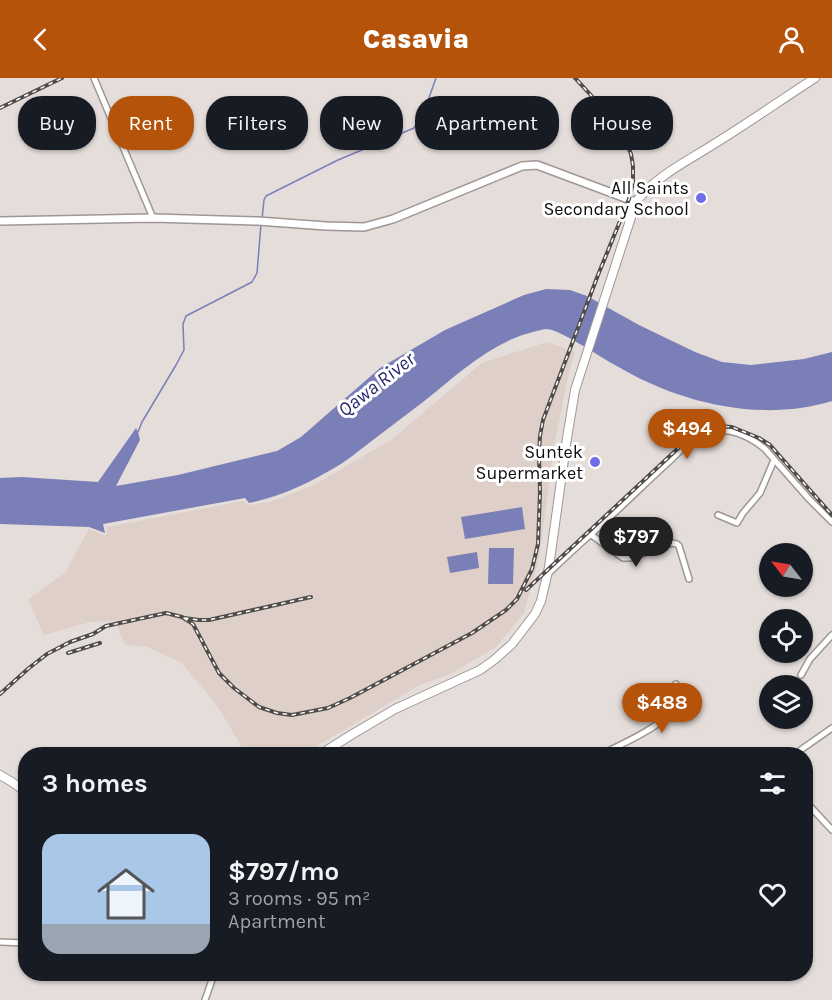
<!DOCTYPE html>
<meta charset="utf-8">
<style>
:root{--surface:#171b24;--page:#20242c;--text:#f1f3f6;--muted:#9ea1a6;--line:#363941;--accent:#b45309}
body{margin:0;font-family:Karla,sans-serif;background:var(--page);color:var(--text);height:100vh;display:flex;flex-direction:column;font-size:22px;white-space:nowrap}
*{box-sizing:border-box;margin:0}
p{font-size:20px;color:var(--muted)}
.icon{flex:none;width:33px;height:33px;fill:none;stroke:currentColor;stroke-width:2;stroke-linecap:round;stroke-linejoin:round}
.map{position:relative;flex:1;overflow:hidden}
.drawer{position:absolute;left:18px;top:669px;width:795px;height:234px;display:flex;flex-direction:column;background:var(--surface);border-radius:24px;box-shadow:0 2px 4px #0004}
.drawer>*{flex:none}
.hud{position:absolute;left:18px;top:18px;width:796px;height:54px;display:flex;gap:12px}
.needle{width:39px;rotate:301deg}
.tools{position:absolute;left:759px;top:465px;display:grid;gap:12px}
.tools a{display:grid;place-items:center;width:54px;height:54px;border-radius:50%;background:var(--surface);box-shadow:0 2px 4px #0004;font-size:30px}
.price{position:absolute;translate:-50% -51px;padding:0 14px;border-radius:21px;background:var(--accent);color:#fff;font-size:20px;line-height:39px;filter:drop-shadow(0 2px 3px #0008)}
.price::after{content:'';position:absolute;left:50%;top:36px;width:18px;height:14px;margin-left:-9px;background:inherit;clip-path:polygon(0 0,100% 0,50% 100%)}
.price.selected{background:#222;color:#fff}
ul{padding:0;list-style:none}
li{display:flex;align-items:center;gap:18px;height:150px;padding:0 24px}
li+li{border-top:2px solid var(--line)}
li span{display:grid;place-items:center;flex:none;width:168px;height:120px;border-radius:18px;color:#555}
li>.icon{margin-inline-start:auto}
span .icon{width:72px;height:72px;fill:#fffc;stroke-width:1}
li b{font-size:26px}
h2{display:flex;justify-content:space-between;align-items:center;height:72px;padding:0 24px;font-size:26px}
.pill{padding:0 21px;border-radius:24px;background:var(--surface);box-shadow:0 2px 4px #0004;font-size:21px;line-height:54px}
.pill.selected{background:var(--accent);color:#fff}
header{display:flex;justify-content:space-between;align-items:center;height:78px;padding:0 24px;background:var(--accent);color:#fff;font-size:27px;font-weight:800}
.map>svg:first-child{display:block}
.built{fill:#decfc8}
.water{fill:#7a7fb8}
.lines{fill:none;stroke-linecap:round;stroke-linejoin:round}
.stream{stroke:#7a7fb8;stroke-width:1.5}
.minor-casing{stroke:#9e9794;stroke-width:8}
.tertiary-casing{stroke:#9e9794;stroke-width:10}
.secondary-casing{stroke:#9e9794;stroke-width:10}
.minor{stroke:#fff;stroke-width:5}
.tertiary{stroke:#fff;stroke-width:7}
.secondary{stroke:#fff;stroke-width:8}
.rail-casing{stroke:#504c4a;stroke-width:4}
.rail{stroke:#fff;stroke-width:1.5;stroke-dasharray:4.5;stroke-linecap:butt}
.poi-dot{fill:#6e6de7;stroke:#fff;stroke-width:2}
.labels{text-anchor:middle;stroke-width:6;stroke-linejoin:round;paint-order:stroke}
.poi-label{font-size:18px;fill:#0f0d0b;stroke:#fff;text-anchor:end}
.water-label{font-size:20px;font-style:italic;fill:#2b286d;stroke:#fff}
</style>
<header><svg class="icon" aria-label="back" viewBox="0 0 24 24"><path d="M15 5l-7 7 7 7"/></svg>Casavia<svg class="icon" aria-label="person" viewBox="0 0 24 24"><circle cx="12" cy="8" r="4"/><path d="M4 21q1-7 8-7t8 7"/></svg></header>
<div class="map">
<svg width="832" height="922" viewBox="0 0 832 922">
<rect width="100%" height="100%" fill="#e5ddda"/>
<!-- built -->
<path class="built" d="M547,264L575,274L569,295L555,363L539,480L524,535L496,569L451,596L420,607L318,667L309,676H246L218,629L182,585L147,569L125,567L115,543L90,544L44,557L28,521L65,495L89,451L106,458L107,449L243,423L248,427L270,424L316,406L392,361L482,285Z"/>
<!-- water -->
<path class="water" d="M546,211L570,212L587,218L639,247L695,274L722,284L751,287L804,281L832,274V323C759,345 679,325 615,287C600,279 561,252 547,251C543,251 537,253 533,254C491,264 457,297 423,324C405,338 387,351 369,365C358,373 348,382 336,389C307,406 282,418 249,425L245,420L103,446L105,455L89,449L0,446V400L22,399L98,404L136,350L138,354L140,362L116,408L178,397L277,373L301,359L380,290L445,252L524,217Z
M522,429L525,451L465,461L461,439Z
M489,470H514L513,506H488Z
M477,474L479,490L450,495L447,479Z"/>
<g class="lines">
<!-- stream -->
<path class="stream" d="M262,141L264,122L266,118L338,82L414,50L426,28L436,0
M138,354L142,344L176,287L184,272L183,246L186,238L252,204L257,195L261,146"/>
<!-- minor casing -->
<g class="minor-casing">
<path id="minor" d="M94,0L153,140
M718,437L737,445L743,435L760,415L774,382
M590,456L623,480H630L672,465L677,466L679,468L689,501
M548,496C573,471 600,449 626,424C642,409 657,394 673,380C682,371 692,359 705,355C727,348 748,357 765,371L809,421L832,444
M801,597L810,581L832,557
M602,676C620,667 654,652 668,637C675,629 679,617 676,606
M797,676L802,671L832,650
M806,724L832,752
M0,864L26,865
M205,922L214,896"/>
</g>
<!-- tertiary casing -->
<g class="tertiary-casing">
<path id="tertiary" d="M0,143L153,140L258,143L326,148L364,149L393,141L522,88L537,87L636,124"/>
</g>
<!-- secondary casing -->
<g class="secondary-casing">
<path id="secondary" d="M321,676L351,657L395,631L480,592L494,582L512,566L535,536L541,523L549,489L567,360L575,312L636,124C656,98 686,84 714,66C748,45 781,22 815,0
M0,697L12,704L26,714"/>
</g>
<!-- minor -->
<use href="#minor" class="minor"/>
<!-- tertiary -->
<use href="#tertiary" class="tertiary"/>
<!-- secondary -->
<use href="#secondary" class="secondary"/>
<!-- rail casing -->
<g class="rail-casing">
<path id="rail" d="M0,30L62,0
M526,512L687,362L706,352L717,348L732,349L759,360L770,367L832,437
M184,540L199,542H209L311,519
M68,575L100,565
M0,616L29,590L47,576L70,564L93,556L106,548L166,535L182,539L193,546L219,595L234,610L259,629L277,635L292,637L328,630L350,620L472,555L506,532L517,521L532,491L538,466L540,415L539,377L540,358L543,342L598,197L629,121L633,105V88L631,76L623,56L611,39L575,0"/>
</g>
<!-- rail -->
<use href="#rail" class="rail"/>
</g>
<!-- markers -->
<g class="poi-dot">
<circle cx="701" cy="120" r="6"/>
<circle cx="595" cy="384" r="6"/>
</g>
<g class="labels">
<!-- poi labels -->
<g class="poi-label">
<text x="689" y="116">All Saints<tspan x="689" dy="21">Secondary School</tspan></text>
<text x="583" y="380">Suntek<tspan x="583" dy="21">Supermarket</tspan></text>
</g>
<!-- water labels -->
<g class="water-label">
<text transform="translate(376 306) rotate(-38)" y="7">Qawa River</text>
</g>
</g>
</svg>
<div class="tools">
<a><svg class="needle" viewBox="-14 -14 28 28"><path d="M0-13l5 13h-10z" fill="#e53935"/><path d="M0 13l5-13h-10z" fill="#9ea1a6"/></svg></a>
<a><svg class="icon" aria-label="locate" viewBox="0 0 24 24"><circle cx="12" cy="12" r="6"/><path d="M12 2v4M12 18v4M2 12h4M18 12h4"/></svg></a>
<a><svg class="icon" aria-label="layers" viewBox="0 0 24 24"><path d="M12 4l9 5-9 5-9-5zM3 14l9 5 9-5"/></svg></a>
</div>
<b class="price" style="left:687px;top:382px">$494</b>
<b class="price selected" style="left:636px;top:490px">$797</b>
<b class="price" style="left:662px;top:656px">$488</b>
<div class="hud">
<a class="pill">Buy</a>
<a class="pill selected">Rent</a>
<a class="pill">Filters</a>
<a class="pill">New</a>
<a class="pill">Apartment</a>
<a class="pill">House</a>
</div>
<section class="drawer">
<h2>3 homes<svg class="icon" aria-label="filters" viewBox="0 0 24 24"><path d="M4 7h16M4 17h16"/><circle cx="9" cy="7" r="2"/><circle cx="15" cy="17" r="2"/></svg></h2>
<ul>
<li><span style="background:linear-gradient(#a9c7e8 75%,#9aa5b1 0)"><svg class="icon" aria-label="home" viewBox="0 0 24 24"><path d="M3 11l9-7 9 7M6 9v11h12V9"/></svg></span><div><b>$797/mo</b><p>3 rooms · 95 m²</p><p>Apartment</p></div><svg class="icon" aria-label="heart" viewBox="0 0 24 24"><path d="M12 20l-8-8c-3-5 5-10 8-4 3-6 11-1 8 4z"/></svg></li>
</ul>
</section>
</div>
